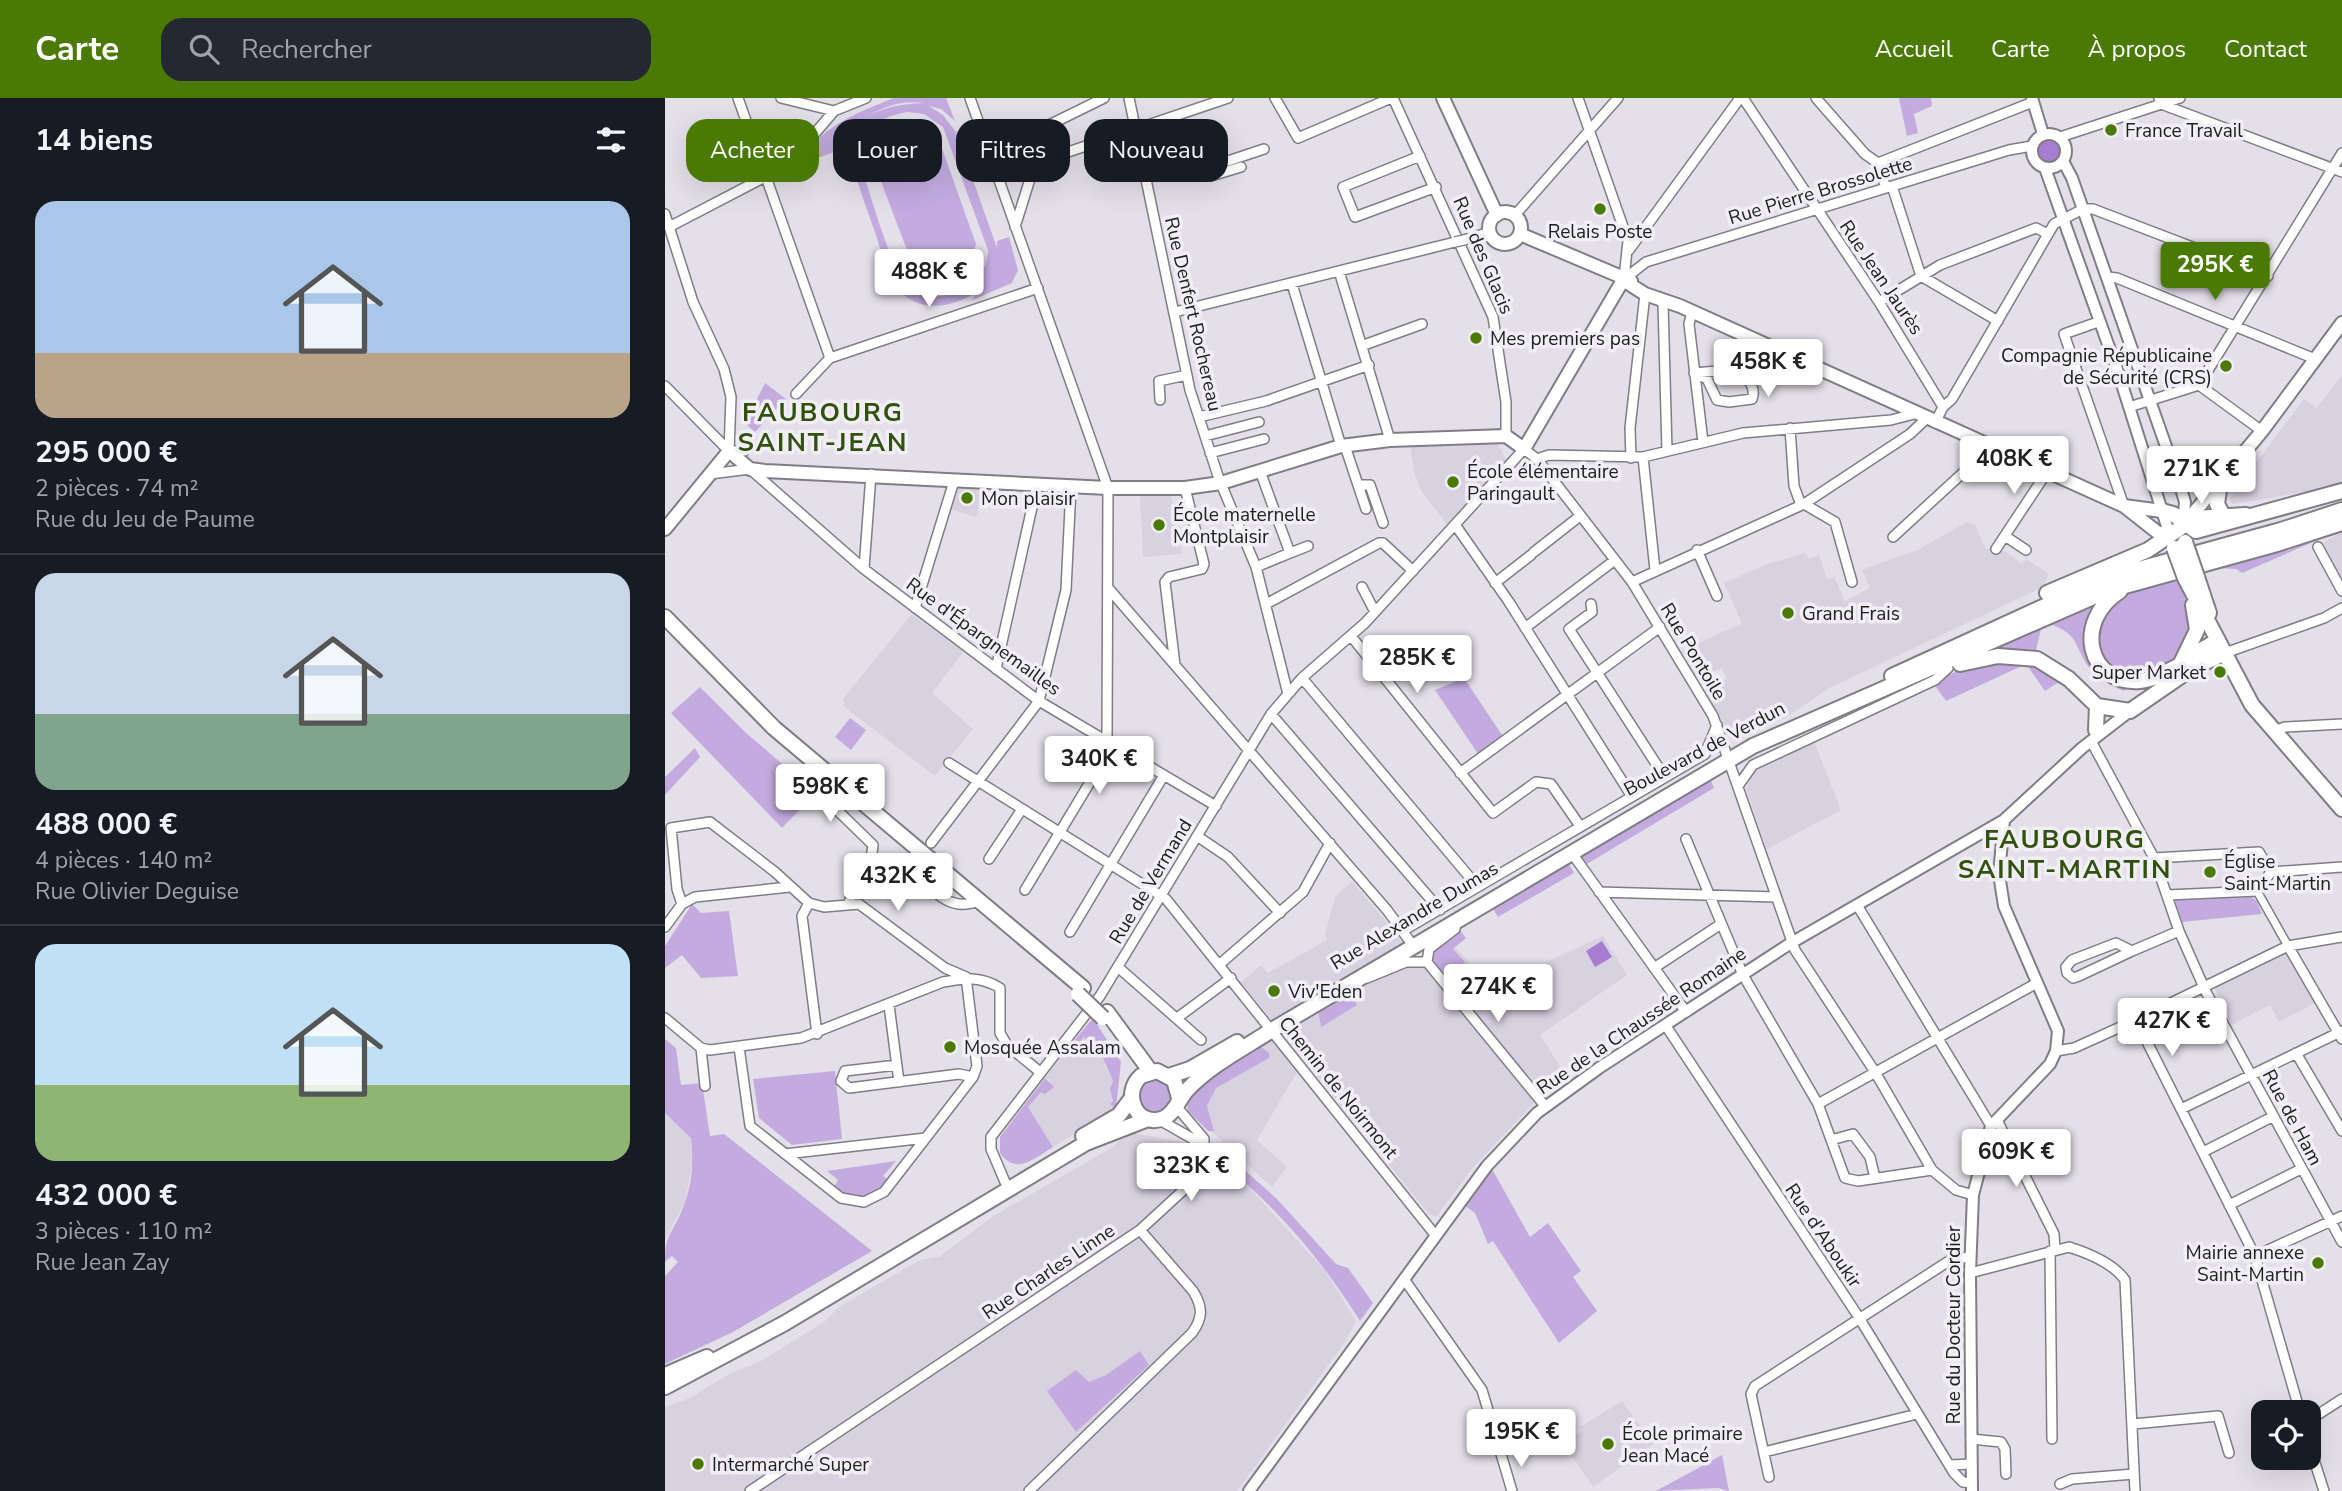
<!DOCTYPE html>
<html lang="fr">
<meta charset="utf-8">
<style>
:root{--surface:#171b24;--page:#242831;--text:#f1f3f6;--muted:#9ea1a6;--line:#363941;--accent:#4a7a04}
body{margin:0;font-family:"Nunito Sans",sans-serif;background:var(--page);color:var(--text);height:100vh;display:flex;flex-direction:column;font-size:26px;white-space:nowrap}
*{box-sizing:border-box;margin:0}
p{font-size:23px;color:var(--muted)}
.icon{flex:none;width:38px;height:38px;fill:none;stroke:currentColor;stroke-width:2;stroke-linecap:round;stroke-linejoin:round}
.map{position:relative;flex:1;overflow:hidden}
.sheet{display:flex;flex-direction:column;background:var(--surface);width:665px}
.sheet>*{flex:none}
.banner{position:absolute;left:21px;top:21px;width:665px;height:63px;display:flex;gap:14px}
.buttons{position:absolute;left:1586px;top:1302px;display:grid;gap:14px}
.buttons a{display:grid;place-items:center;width:70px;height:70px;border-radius:14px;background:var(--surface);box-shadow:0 7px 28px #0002;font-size:35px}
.price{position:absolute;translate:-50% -60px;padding:0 16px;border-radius:7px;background:#fff;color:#222;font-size:23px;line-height:46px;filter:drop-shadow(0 2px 4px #0008)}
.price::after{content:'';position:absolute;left:50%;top:42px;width:21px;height:16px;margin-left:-10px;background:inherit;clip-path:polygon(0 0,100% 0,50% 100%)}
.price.active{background:var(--accent);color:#fff}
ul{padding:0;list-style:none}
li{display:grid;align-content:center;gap:14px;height:371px;padding:0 35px}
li+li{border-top:2px solid var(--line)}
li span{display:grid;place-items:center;height:217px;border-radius:21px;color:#555}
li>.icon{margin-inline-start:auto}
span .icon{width:126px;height:126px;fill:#fffc;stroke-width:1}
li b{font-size:30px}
h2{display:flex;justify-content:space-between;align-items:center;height:84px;padding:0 35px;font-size:30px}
.chip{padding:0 24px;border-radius:21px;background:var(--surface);box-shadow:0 7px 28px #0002;font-size:24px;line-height:63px}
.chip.active{background:var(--accent);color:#fff}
header{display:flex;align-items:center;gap:42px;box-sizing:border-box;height:98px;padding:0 35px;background:var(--accent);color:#fff}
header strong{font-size:33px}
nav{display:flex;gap:38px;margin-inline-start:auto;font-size:24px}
.search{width:490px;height:63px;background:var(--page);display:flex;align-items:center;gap:18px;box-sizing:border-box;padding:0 24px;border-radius:21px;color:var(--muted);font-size:26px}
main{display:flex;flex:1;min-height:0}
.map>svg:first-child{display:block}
.built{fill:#d8d1e0}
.green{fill:#c3abe0;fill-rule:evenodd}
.water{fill:#a67dd1}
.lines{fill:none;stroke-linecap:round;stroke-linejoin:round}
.pedestrian-casing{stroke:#807d85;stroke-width:10}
.minor-casing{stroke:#807d85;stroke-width:12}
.tertiary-casing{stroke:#807d85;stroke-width:14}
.secondary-casing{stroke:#807d85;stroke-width:16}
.primary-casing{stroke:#807d85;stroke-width:18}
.pedestrian{stroke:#fff;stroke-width:7}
.minor{stroke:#fff;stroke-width:9}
.tertiary{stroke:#fff;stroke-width:10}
.secondary{stroke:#fff;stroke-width:12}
.primary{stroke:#fff;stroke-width:14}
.minor-bridge-casing{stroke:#807d85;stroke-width:12;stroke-linecap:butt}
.primary-bridge-casing{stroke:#807d85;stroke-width:18;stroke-linecap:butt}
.minor-bridge{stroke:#fff;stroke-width:9}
.primary-bridge{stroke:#fff;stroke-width:14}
.poi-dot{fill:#4a7a04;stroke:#f1eef6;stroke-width:2.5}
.labels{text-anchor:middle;stroke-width:7;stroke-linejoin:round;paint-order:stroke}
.poi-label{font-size:19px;fill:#212023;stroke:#f1eef6;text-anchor:start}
.street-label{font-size:19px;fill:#212023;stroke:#f1eef6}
.district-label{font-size:26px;font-weight:bold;letter-spacing:2px;fill:#32510e;stroke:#f1eef6}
</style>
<header>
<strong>Carte</strong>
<div class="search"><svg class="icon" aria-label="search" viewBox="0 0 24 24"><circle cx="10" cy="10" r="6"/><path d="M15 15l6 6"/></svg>Rechercher</div>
<nav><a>Accueil</a><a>Carte</a><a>À propos</a><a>Contact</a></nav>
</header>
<main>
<section class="sheet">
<h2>14 biens<svg class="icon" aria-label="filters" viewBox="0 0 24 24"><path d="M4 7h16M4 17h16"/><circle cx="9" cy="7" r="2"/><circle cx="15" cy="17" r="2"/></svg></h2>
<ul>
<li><span style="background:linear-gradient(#a9c7e8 70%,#b9a48a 0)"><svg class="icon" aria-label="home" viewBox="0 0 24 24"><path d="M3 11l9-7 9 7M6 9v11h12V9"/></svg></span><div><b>295 000 €</b><p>2 pièces · 74 m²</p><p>Rue du Jeu de Paume</p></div></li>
<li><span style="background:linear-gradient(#c9d6e8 65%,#7fa58c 0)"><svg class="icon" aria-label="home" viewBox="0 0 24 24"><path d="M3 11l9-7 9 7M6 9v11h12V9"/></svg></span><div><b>488 000 €</b><p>4 pièces · 140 m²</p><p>Rue Olivier Deguise</p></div></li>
<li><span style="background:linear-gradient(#bfe0f5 65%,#8fb573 0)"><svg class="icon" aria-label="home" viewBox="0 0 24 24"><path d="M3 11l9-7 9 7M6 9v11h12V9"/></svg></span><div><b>432 000 €</b><p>3 pièces · 110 m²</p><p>Rue Jean Zay</p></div></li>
</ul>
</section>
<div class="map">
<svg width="1677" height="1393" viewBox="0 0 1677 1393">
<rect width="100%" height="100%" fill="#e4e0e9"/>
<!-- built -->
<path class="built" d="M1677,277V384L1667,390L1567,406L1564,401L1639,301L1652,310Z
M832,344L842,364L782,426L757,394L749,374L745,346Z
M291,387L319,388L311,419L285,411Z
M475,397H506L517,456L478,459Z
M1302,424L1310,427L1321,452L1325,450L1334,457L1338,452L1357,466L1361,461L1384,476L1378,489L1164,590L1122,619L1077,640L1066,639L1039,591L1062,581L1057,570L1032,580L1017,553L1077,525L1059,485L1102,466L1140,455L1144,461L1154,457L1162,481L1169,479L1180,503L1205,490L1197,472L1252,452Z
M1677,434V482L1657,445Z
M247,516L298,554L267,595L308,631L270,678L178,608L180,604L177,602Z
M1149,644L1176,712L1102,751L1081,691L1088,675Z
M687,783L757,866L790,849L827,889L938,838L962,877L875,937L903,981L869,1005L810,1067L771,1119L763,1115L648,973L632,974L592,1042L622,1069L607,1089L522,1011V1002L530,986L616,933L576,884L596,867L603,875L662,842L660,837L670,799Z
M1619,853L1652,904L1614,924L1605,907L1566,927L1549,889Z
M419,939L434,951L441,964L439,966L448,983L445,991L448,1003L445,1005L451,1010L388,1049L363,1009L385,982L380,980L408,944L413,947Z
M3,1015L26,1040L28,1062L20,1104L0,1142V1016Z
M463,1034L516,1044L579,1084L660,1173L691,1223L680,1244L572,1393H0V1309L25,1300L64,1276L96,1263L159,1224L174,1209L255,1162L274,1159L330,1117L448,1049Z
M957,1303L988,1346L928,1389L898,1346L917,1332L915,1329Z"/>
<!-- green -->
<path class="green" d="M229,0H281L290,23L276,11L264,8L278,17L291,34L332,150V143L344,139L353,172L347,185L307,202L314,193C293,206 266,215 243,200C223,187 217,155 210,134C186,66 158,9 259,5C224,0 189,20 178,51L141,64L140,57C161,26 194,14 229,0ZM243,14L259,16L278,29L323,152C322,169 315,184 299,191C281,200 257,203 243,188C225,170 205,93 195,66C191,35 214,18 243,14Z
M1234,0H1266L1267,8L1249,16L1253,35L1242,38Z
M251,24L257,42L253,25L272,42L235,56L274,42L311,146L304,169L299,163L284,160L264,173L263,184L249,177L244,170L248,168L206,57L210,39L216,52L212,37Z
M100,285L121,301L90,334L80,325Z
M1671,434L1577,475L1571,471L1551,470L1624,452Z
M1512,479C1518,494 1525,509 1526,525C1528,573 1449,600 1434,548C1432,539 1431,530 1436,522C1443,509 1451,498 1466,492C1480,486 1497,483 1512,479Z
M1434,501C1431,510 1425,517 1422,526C1409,560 1441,573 1465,588L1459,593C1446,588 1431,580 1423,568C1409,547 1414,538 1388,527L1376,531L1371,552L1325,550Z
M1334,565H1365L1394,584L1380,593L1361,566L1281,603L1268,585L1302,568Z
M799,580L839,640L813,656L770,592Z
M35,589L80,634L151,695L117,730L6,615Z
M185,620L201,632L186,652L170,639Z
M30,650L35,659L0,697V679Z
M1044,678L1049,690L920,767L913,759Z
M903,764L909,775L833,819L827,809Z
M1587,799L1592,803L1597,816L1517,824L1510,802Z
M27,806L36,815L64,813L73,878L36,880L17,857L0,870V848Z
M795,832L801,840L788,851L800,864L786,877L806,899L810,896L814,905L806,906L766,860L767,854Z
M685,895L692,907L656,929L653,912Z
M428,920L456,964L451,1010L445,1006L448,1003L445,991L448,983L434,951L419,939L412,948L408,944Z
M0,941L11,950L16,987L37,985L45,1038L59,1036L207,1153L68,1234L0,1266V1178L13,1164L7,1158L0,1164C0,1135 7,1137 17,1112C27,1089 29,1065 26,1040L0,1015Z
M596,949L604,955V960L551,990L542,1008L549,1033H543L523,1013C518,985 575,961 596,949Z
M170,973L177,1041L127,1047L94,1020L88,981Z
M380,980L389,989L380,996L376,994L363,1009L388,1049C370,1060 351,1078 335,1055V1039Z
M474 998a17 17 0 1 1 34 0a17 17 0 1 1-34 0Z
M549,1045L612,1101L671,1166L683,1170L708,1205L695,1223C656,1161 608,1103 549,1060Z
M231,1063L218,1078L225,1083C207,1100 189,1105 169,1089L173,1082L162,1073Z
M827,1071L865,1139L883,1125L916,1173L908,1179L932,1213L894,1245L828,1143L823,1146L810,1115L799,1107Z
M475,1253L484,1267L411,1334L382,1293L411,1272L424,1284L441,1277Z
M1057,1357L1064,1393L1053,1390L991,1393Z"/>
<!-- water -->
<path class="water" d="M1371 53a13 13 0 1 1 26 0a13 13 0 1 1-26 0Z
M937,843L947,859L930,869L921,853Z"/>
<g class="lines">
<!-- pedestrian casing -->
<g class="pedestrian-casing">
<path id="pedestrian" d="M1592,793L1623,848"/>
</g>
<!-- minor casing -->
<g class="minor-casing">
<path id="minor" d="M73,0L165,260
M116,0L169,13L201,0
M305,0L443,390L442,642
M464,0L525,292L554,381L591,469L623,596
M610,0L633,40L726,0
M728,0L828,219L841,304V338
M913,0L963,143L959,180
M1078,0L1214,204L1278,309
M1151,0L1200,56L1213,65L1221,90
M1494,0L1496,6L1677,74
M382,28L439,0
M316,32L370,65L350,129
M1395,39L1515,0
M755,58L678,89L690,119L771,89
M541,64L546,78L576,69
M1213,65L1368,4
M332,78L563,0
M481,79L541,64L548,68L599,51
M1227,88L1256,178L1333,223
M0,116L28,204L59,271L66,299L64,353
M850,117L953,0
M4,129L123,67L169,13
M799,142L825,134
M964,152L1075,0
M674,173L725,342
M1442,179L1452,180L1650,261
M958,182L981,164L1344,52L1367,48
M627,186L676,348
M1214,204L1275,167L1371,130L1383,136
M998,205L1002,353
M510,214L790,144
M1027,214L1024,226L1038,344
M1433,224L1399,236L1459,408
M699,247L757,226
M1075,271C1081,280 1092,289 1087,301L1064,304L1052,302L1042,281L1029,275Z
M1534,287L1597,333
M0,288L64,353
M131,296L165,260L373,190
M495,302L494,283L522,277
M1464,309L1534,287L1677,55
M534,319L601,303L704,267
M1270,325L1278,309L1287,301L1389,126L1418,111H1428L1603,178
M1125,330L1129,388L1136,407
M540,338L594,324
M680,348L693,387H705L718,425
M64,353H79
M545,355L599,341
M978,359L990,472
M966,360L965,330L980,196
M872,361L884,357L978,359L1078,335L1226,322L1249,316
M45,376L85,371L199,471L374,603L551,708
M693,387L701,411
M1139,406L1170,424L1187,484
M791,428L844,504L966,697
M1340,438L1361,452
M1228,439L1326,349
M1653,449L1677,493
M1331,451L1382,374
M1032,452L1052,498
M869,454L915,418
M625,455L643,448
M591,469L625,455L595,373
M199,471L206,376
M967,484L1139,406L1245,336L1261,321
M830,485L866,457
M697,489L710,514
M444,491L722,812L744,842
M601,506L714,445H718L748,473
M926,506L927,514L904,531L999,678
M250,510L289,383
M860,530L950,462
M686,538L828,715L871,684L886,686L915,728
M1560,555L1659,520L1677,510
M510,567L500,484L504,479L537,471L539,466L520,390
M331,571L372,387
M637,580L812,788
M606,616L775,812
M1609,633L1620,629L1677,626
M1426,643L1489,760L1514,833L1541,894L1677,1144
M284,665L501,801L771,1138
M795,675L995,529
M1073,688L1088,667L1270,582L1283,570
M169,691L172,712L208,747C207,770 189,783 184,805
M532,738L563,759L615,815
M1021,741L1078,877L1153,1006L1180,1080L1193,1083L1267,1072
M266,745L374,603L401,492L406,389
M906,754L1021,914
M1489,760L1594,754L1606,774
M324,761L357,711
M202,772C208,769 216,764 223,764C257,761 267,815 308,805
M360,792L448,646
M934,794L1111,799
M1502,797L1592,793L1606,774L1677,769
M144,805L137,818L152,936
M17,806L12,791L6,730L45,724L110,774L144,805L159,809L194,806L280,870L301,879
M1192,807L1326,1028
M0,829L17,806L30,799L124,789
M739,832L1040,656L1052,627
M405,834L499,677
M1623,848L1677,941
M1467,853L1414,878L1408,880L1402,875L1401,869L1407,862L1451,845L1467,853L1514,833
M762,864L880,1008
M762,864L764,851L790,831L791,826
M555,866L638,794L665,745
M454,870L536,942
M989,870L1056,826
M702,880L741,864H762
M224,907L234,984
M0,920L36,950L40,988
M512,920L566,880
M1471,922L1590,1158L1635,1314
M1001,928L1193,1218L1289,1375L1298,1384L1307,1385
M74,949L85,1028L176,1100L199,1104L219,1094L308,979L312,968L301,879
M36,950L45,952L136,940L278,884C299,880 316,878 335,890V935L342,947L375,974
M1391,953L1409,950L1471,922L1623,848L1677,839
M1631,955L1677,1033
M232,967L180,973L176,983L184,990L294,976L308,979
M1153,1006L1372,885
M1516,1011L1677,933
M493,1021L528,1041L538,1056
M1332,1022L1389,1136L1390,1151
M1166,1042L1188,1036L1205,1059L1210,1080
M1538,1054L1607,1019
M120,1056L261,1040
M340,1084L326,1051V1039L435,898L606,616L637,580L700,525L859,351L872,361L967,484L1048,618L1130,852L1210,974L1267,1072L1291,1092L1308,1097
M1564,1107L1636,1071
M1385,1153L1387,1341
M1590,1158L1677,1118
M1305,1175L1404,1149C1423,1155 1448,1165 1460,1182L1470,1393
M739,1181L817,1292L847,1393
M1643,1323L1677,1301
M1468,1326L1553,1318L1564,1355
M1306,1341L1336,1344L1340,1351L1341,1376
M1643,1343L1659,1393
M1099,1354L1252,1316
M1285,1367L1306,1366
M1104,1379L1086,1296L1090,1288L1287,1161L1305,1159
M1395,1386L1407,1381L1469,1376
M85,1393L475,1132L524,1087L538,1070L539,1041L511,1008
M364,1393L527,1235C538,1220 538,1209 528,1193L475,1132"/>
</g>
<!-- tertiary casing -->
<g class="tertiary-casing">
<path id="tertiary" d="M1367,0L1378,36
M1367 53a17 17 0 1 1 34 0a17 17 0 1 1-34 0Z
M1398,63L1407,80L1517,394L1520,404L1518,427
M1380,70L1454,277L1505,438
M584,1393L822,1068L872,1015L934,970L1126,845L1339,722L1417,650L1465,613
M1307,1393L1305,1175L1308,1097L1326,1028L1385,966L1391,953L1393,933L1339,808L1334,776L1339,722"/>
</g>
<!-- secondary casing -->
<g class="secondary-casing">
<path id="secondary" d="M778,0L832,117
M824 130a16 16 0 1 1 32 0a16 16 0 1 1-32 0Z
M855,136L966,183
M958,182L980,196L1015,208L1459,408L1492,434L1505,438
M1459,408L1497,413
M1522,423L1597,333L1677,225
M0,431L64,353L85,371L100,373L443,390H520L556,385L676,348L725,342L841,338L859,351L958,182"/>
</g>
<!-- primary casing -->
<g class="primary-casing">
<path id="primary" d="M1555,386L1552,406L1558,417
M1497,413L1508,416L1531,433L1677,393
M1532,479L1544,515
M1520,480L1587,607L1677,711
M1455,493C1408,523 1422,587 1475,583C1489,582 1503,573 1515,567L1532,532L1528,507
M1382,495L1483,452L1530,420L1581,417
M0,519L109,630L418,890
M1521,561L1553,542
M1295,566L1333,558L1372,561L1404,581L1432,608L1465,613L1526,571L1560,555
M1227,578L1441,480L1616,432L1677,412
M1431,632L1432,608
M442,914L486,974
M504,978L525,971L572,944
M514,1000L509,982L492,973L476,978C456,996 472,1031 499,1020C511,1014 514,1000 523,991C546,967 579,950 607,932L1088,648L1442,493L1612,446L1677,425
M418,1038L454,1017L466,1001
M0,1277L42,1259
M0,1289L120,1225L421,1045L483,1021"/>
</g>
<!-- pedestrian -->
<use href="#pedestrian" class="pedestrian"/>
<!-- minor -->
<use href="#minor" class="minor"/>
<!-- tertiary -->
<use href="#tertiary" class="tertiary"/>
<!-- secondary -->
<use href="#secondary" class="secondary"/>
<!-- primary -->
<use href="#primary" class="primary"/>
<!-- minor-bridge casing -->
<g class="minor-bridge-casing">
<path id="minor-bridge" d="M790,144L799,142"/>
</g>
<!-- primary-bridge casing -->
<g class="primary-bridge-casing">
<path id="primary-bridge" d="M1520,444L1532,479
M1509,450L1520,480
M413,896L438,920"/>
</g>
<!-- minor-bridge -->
<use href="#minor-bridge" class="minor-bridge"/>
<!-- primary-bridge -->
<use href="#primary-bridge" class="primary-bridge"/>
</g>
<!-- markers -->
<g class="poi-dot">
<circle cx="1446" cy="32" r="7"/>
<circle cx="935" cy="111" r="7"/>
<circle cx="811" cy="240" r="7"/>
<circle cx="1561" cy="268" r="7"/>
<circle cx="788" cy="384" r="7"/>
<circle cx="302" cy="400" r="7"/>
<circle cx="494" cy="427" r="7"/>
<circle cx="1123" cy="515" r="7"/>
<circle cx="1555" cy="574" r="7"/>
<circle cx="1545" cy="774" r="7"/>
<circle cx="609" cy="893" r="7"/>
<circle cx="285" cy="949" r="7"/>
<circle cx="1653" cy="1165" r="7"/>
<circle cx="943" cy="1346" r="7"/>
<circle cx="33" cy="1366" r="7"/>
</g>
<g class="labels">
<!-- poi labels -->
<g class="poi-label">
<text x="1460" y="39">France Travail</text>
<text x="935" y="140" text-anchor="middle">Relais Poste</text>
<text x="825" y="247">Mes premiers pas</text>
<text x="1547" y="264" text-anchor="end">Compagnie Républicaine<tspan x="1547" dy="22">de Sécurité (CRS)</tspan></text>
<text x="802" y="380">École élémentaire<tspan x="802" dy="22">Paringault</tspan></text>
<text x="316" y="407">Mon plaisir</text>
<text x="508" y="423">École maternelle<tspan x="508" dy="22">Montplaisir</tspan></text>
<text x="1137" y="522">Grand Frais</text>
<text x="1541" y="581" text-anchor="end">Super Market</text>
<text x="1559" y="770">Église<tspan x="1559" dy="22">Saint-Martin</tspan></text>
<text x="623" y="900">Viv'Eden</text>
<text x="299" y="956">Mosquée Assalam</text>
<text x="1639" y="1161" text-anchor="end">Mairie annexe<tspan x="1639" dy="22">Saint-Martin</tspan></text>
<text x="957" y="1342">École primaire<tspan x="957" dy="22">Jean Macé</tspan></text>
<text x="47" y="1373">Intermarché Super</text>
</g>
<!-- street labels -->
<g class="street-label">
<text transform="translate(1155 92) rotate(-17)" y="7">Rue Pierre Brossolette</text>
<text transform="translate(819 157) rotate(67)" y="7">Rue des Glacis</text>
<text transform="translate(1217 179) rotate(56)" y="7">Rue Jean Jaurès</text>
<text transform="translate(529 216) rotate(77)" y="7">Rue Denfert Rochereau</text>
<text transform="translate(319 538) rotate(36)" y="7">Rue d'Épargnemailles</text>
<text transform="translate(1029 553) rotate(59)" y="7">Rue Pontoile</text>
<text transform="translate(1039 650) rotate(-28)" y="7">Boulevard de Verdun</text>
<text transform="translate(485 783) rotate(-59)" y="7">Rue de Vermand</text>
<text transform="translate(749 817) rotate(-31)" y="7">Rue Alexandre Dumas</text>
<text transform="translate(976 922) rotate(-34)" y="7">Rue de la Chaussée Romaine</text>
<text transform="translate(674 989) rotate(51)" y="7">Chemin de Noirmont</text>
<text transform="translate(1628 1019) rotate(62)" y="7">Rue de Ham</text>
<text transform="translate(1159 1137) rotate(56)" y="7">Rue d'Aboukir</text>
<text transform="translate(383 1173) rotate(-34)" y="7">Rue Charles Linne</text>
<text transform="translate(1288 1227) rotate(-90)" y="7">Rue du Docteur Cordier</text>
</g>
<!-- district labels -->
<g class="district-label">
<text x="158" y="323">FAUBOURG<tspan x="158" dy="30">SAINT-JEAN</tspan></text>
<text x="1400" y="750">FAUBOURG<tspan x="1400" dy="30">SAINT-MARTIN</tspan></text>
</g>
</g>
</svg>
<div class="buttons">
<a><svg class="icon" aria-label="locate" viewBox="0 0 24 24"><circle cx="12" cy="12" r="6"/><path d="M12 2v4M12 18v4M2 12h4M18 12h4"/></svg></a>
</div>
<b class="price active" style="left:1550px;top:204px">295K €</b>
<b class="price" style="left:264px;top:211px">488K €</b>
<b class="price" style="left:1103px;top:301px">458K €</b>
<b class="price" style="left:1349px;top:398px">408K €</b>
<b class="price" style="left:1536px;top:408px">271K €</b>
<b class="price" style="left:752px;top:597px">285K €</b>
<b class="price" style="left:434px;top:698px">340K €</b>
<b class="price" style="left:165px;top:726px">598K €</b>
<b class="price" style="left:233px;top:815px">432K €</b>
<b class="price" style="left:833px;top:926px">274K €</b>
<b class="price" style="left:1507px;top:960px">427K €</b>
<b class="price" style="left:1351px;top:1091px">609K €</b>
<b class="price" style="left:526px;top:1105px">323K €</b>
<b class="price" style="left:856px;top:1371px">195K €</b>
<div class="banner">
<a class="chip active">Acheter</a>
<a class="chip">Louer</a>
<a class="chip">Filtres</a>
<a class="chip">Nouveau</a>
</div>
</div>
</main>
